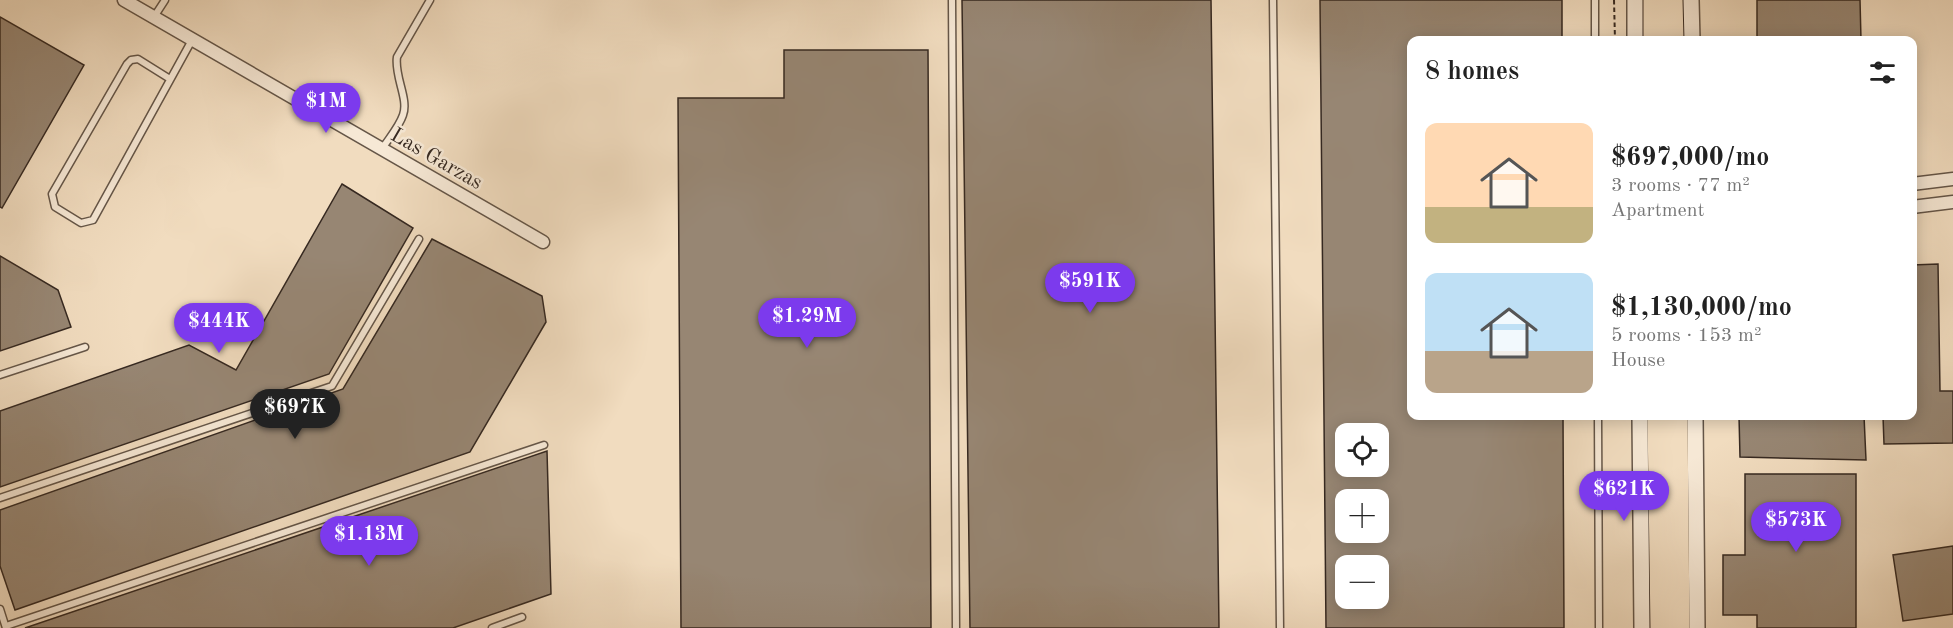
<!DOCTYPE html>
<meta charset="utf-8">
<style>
:root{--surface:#fff;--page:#f6f6f6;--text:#222;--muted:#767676;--accent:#7c3aed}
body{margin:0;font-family:"Old Standard TT",serif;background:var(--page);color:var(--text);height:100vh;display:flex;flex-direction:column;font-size:22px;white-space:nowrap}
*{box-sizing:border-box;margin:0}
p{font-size:20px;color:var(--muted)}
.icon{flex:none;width:33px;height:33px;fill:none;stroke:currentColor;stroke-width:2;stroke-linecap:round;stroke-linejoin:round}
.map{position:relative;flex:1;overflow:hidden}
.drawer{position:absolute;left:1407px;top:36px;width:510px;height:384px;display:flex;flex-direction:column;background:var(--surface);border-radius:12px;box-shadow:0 3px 15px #0003}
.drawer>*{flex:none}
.controls{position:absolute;left:1335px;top:423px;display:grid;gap:12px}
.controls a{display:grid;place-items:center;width:54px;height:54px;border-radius:12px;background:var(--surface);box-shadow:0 3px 15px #0003;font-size:30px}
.price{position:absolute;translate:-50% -51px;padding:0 14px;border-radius:21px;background:var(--accent);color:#fff;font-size:20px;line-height:39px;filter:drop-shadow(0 2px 3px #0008)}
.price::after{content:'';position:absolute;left:50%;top:36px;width:18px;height:14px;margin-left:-9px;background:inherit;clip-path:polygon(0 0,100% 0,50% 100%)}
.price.current{background:#222;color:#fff}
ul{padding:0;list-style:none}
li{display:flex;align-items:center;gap:18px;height:150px;padding:0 18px}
li span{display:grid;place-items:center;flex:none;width:168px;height:120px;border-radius:12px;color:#555}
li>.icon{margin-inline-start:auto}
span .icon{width:72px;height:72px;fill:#fffc;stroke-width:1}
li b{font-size:26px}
h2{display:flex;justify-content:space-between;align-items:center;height:72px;padding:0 18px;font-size:26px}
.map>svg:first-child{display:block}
.building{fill:#978673;stroke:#362921;stroke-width:1.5;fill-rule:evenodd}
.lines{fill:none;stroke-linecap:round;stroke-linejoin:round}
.service-casing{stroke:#655648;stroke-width:9}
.minor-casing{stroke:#655648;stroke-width:15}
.tertiary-casing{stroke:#655648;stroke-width:18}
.motorway-casing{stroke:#362921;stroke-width:24}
.path{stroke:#362921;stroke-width:2;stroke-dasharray:4.5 3;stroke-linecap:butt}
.service{stroke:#f6e8d5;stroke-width:6}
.minor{stroke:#f6e8d5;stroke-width:12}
.tertiary{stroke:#f6e8d5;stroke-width:15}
.motorway{stroke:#f1dcbf;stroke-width:21}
.labels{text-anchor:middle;stroke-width:5;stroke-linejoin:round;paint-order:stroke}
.street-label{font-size:21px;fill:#362921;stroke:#f6e8d5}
</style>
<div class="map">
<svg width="1953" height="628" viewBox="0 0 1953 628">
<rect width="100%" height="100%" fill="#f1dcbf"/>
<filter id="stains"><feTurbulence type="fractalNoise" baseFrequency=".00333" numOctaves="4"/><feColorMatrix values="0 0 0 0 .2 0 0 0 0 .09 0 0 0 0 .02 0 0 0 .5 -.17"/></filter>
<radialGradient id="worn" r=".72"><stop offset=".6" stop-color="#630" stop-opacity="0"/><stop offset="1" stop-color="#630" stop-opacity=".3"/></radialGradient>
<!-- building -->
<path class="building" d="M962,0H1211L1219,628H970Z
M1320,0H1562V40H1412V416H1563L1564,628H1326ZM1346,434H1378V466H1346ZM1346,500H1378V532H1346ZM1346,566H1378V598H1346Z
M1757,0H1860L1861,40H1757Z
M0,17L84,65L2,208L0,207Z
M784,50H928L931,628H681L678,98H784Z
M342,184L413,228L329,374L0,487V411L189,345L236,370Z
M432,239L542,296L546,322L470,452L15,610L0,566V510L343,389Z
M0,256L58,290L71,327L0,351Z
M1938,264L1940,391H1953V443L1884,444L1883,416H1912V265Z
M1739,416H1864L1866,460L1740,457Z
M547,451L551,594L453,628H25Z
M1745,474H1856V628H1757V615H1723V555H1745Z
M1953,546V614L1903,621L1893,555Z"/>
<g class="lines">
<!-- service casing -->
<g class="service-casing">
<path id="service" d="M952,0L956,628
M1273,0L1280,628
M1595,0V40
M154,17L165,0
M170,79L138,59L131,60L127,64L52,194L55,207L81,223L93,220L192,40
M382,149C389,138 399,127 403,115C409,99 394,76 397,57L430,0
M0,375L85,347
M1598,416L1599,628
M0,498L332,386L419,239
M0,609L6,628
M6,626L544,445
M492,628L522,617"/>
</g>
<!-- minor casing -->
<g class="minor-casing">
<path id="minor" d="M124,0L543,242
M1912,184L1953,179
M1912,207L1953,202"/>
</g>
<!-- tertiary casing -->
<g class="tertiary-casing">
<path id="tertiary" d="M1635,0V40
M1691,0L1692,40
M1640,416L1642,628
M1695,416L1697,628"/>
</g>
<!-- motorway casing -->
<g class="motorway-casing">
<path id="motorway" d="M1654,0V40
M1672,0L1673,40
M1658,416L1661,628
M1677,416L1679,628"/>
</g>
<!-- path -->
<path class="path" d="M1614,0L1615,40"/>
<!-- service -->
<use href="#service" class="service"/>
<!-- minor -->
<use href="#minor" class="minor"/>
<!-- tertiary -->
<use href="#tertiary" class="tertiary"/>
<!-- motorway -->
<use href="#motorway" class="motorway"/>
</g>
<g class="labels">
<!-- street labels -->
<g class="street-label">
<text transform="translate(437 158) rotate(30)" y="7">Las Garzas</text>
</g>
</g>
<rect width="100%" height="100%" filter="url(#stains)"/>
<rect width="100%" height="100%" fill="url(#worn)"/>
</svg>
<div class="controls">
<a><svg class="icon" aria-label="locate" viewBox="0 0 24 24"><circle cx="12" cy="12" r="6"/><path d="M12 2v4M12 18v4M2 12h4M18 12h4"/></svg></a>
<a>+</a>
<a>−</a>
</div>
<b class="price" style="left:326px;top:134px">$1M</b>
<b class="price" style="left:1090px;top:314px">$591K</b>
<b class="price" style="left:807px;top:349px">$1.29M</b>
<b class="price" style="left:219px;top:354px">$444K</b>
<b class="price current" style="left:295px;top:440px">$697K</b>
<b class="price" style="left:1624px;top:522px">$621K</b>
<b class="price" style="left:1796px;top:553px">$573K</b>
<b class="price" style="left:369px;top:567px">$1.13M</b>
<section class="drawer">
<h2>8 homes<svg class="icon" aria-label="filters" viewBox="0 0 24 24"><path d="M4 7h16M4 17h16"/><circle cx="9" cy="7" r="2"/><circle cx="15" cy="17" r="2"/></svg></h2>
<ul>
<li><span style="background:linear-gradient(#ffd9b3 70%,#c2b280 0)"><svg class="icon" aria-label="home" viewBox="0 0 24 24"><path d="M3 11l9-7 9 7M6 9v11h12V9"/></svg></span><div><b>$697,000/mo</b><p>3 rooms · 77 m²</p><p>Apartment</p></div></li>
<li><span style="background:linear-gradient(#bfe0f5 65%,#b9a48a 0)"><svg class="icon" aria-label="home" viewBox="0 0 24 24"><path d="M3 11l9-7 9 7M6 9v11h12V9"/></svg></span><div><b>$1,130,000/mo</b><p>5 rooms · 153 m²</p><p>House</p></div></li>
</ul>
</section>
</div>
